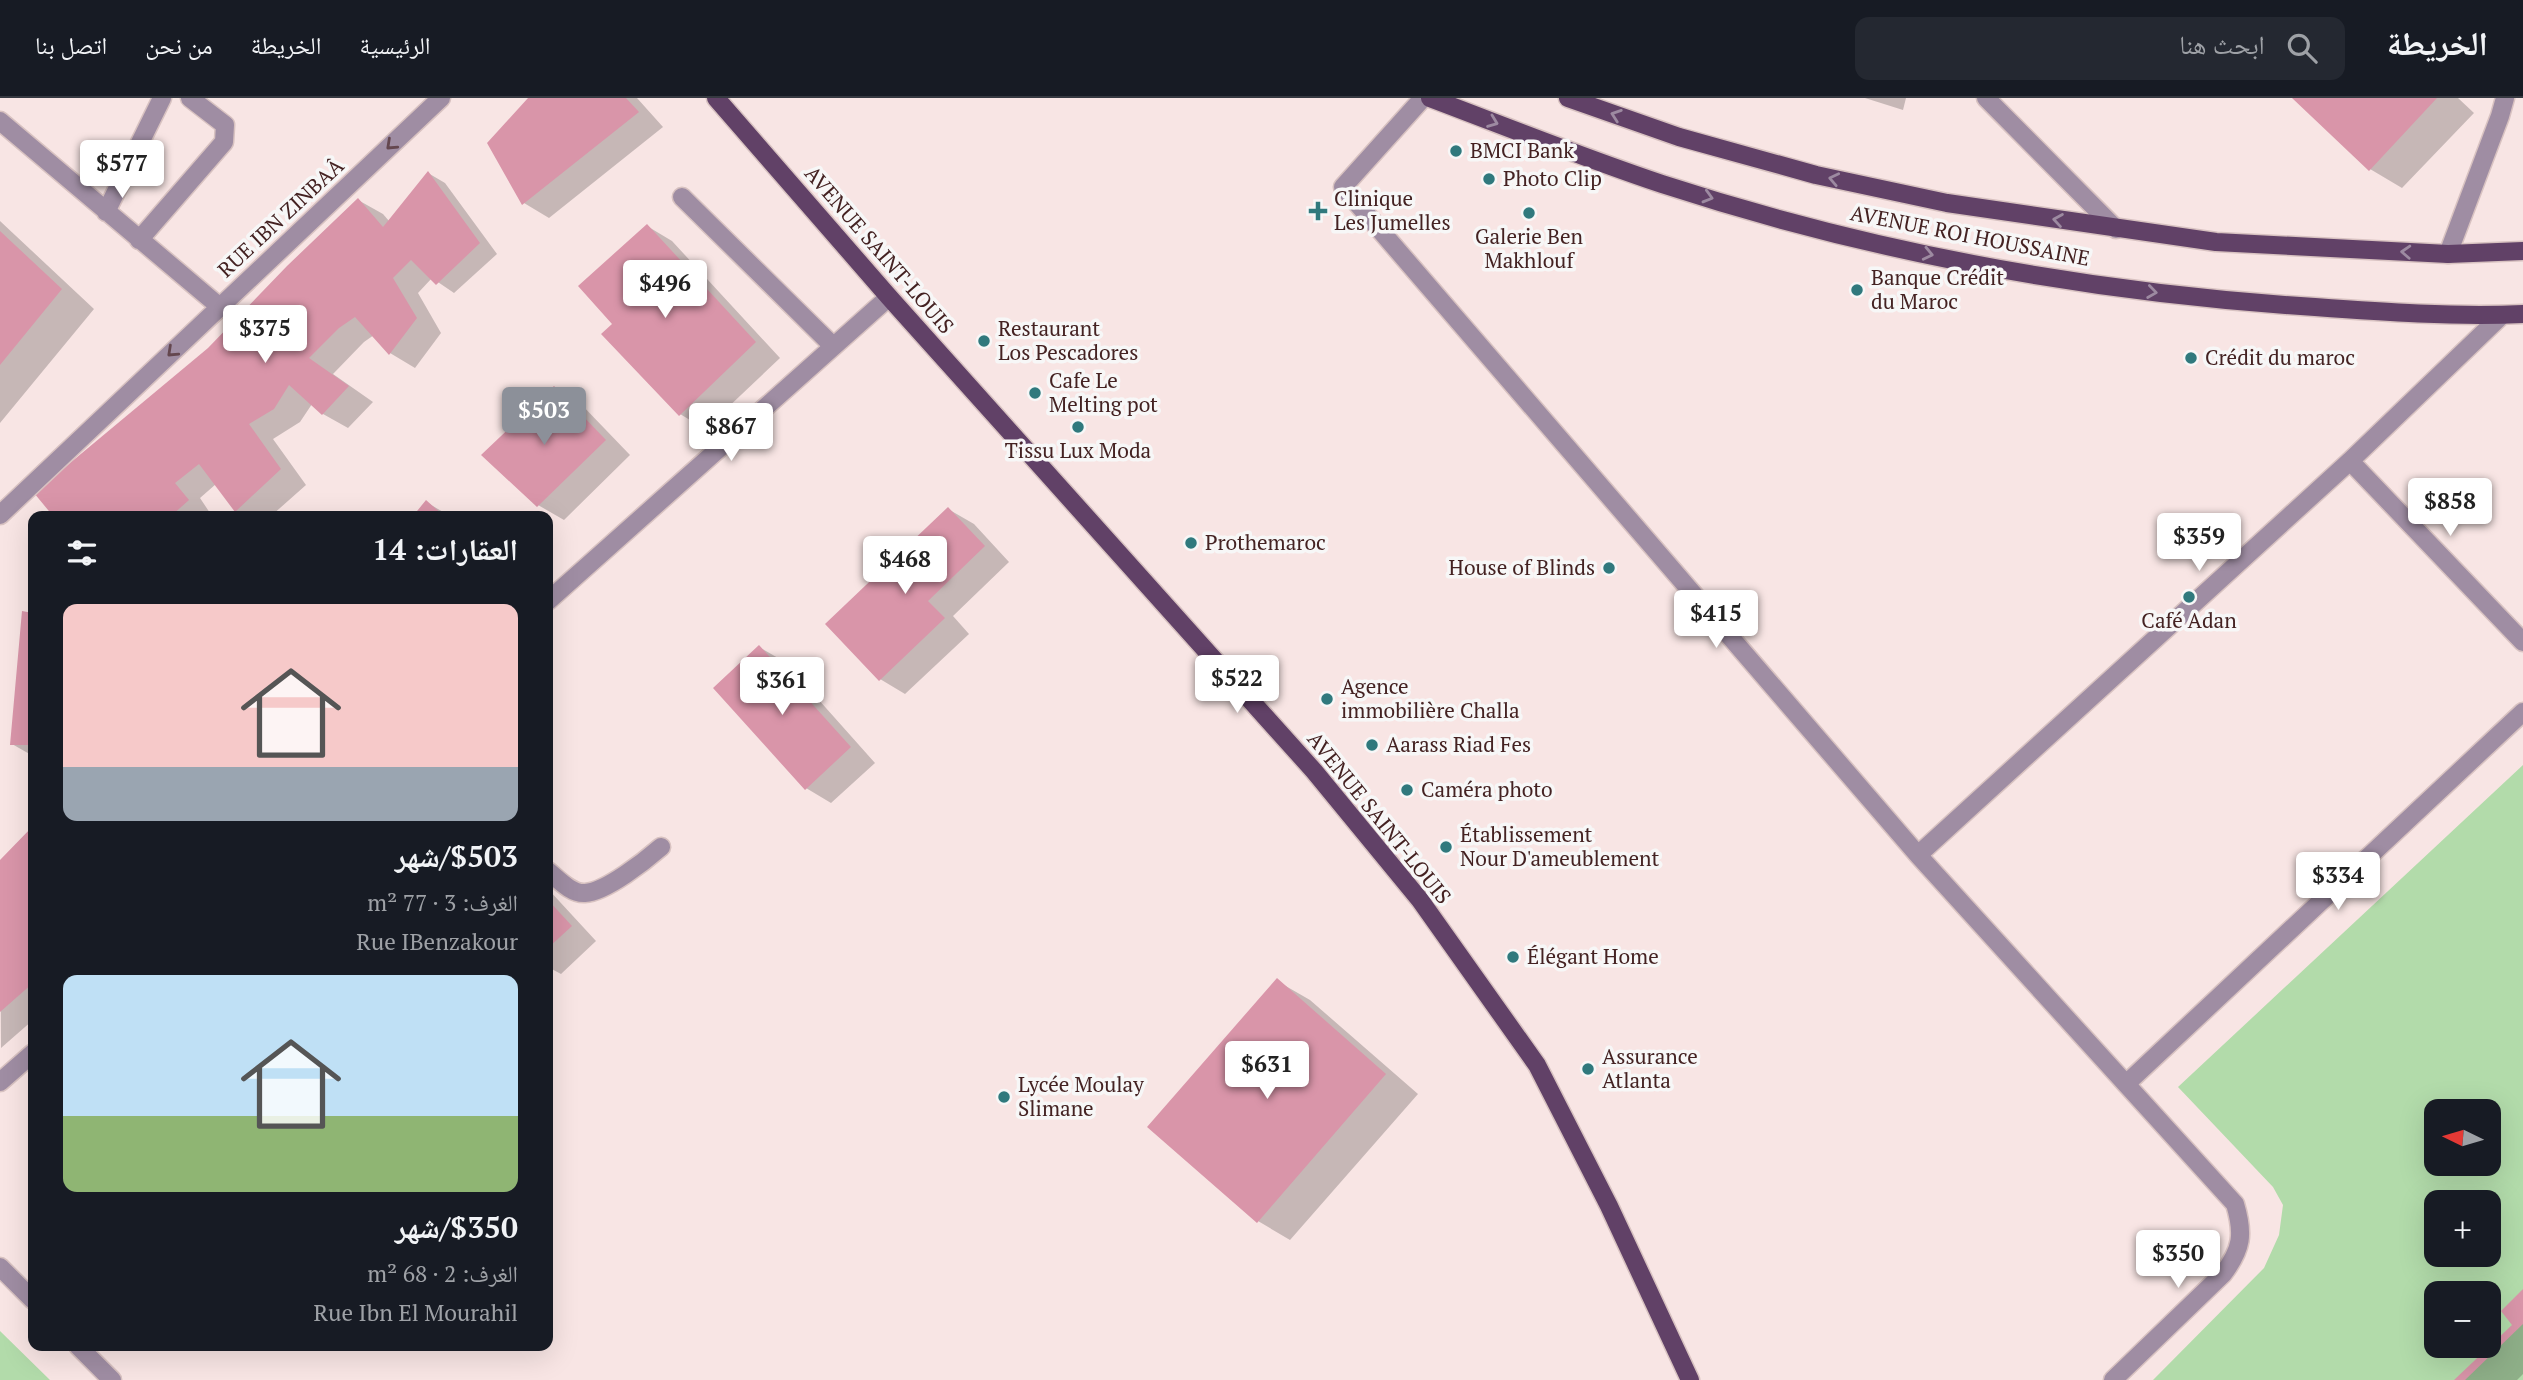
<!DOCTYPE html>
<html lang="ar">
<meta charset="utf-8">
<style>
:root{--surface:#171b24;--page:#242831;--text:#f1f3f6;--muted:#9ea1a6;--line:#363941;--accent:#8c9099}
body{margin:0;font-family:"PT Serif","Noto Naskh Arabic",serif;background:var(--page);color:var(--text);direction:rtl;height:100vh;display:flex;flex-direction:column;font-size:26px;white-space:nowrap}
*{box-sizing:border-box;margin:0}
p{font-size:23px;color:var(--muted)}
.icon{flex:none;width:38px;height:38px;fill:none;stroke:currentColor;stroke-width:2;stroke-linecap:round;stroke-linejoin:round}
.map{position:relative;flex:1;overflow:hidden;direction:ltr}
.drawer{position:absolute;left:28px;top:413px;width:525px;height:840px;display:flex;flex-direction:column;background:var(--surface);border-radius:14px;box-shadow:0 7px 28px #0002;direction:rtl}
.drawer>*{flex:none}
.needle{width:46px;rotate:275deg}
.tools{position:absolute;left:2424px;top:1001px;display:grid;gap:14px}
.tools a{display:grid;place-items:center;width:77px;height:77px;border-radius:14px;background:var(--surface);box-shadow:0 7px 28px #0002;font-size:35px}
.price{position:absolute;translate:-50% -60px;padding:0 16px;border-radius:7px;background:#fff;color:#222;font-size:23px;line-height:46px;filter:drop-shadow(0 2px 4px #0008)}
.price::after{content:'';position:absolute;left:50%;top:42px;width:21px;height:16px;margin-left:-10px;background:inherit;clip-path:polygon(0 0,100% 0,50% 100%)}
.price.selected{background:var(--accent);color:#fff}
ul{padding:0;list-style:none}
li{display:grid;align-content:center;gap:14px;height:371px;padding:0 35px}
li span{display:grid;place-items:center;height:217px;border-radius:14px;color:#555}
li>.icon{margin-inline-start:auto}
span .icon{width:126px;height:126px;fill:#fffc;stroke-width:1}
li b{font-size:30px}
h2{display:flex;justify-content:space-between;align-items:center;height:84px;padding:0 35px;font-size:30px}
header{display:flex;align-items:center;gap:42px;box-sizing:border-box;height:98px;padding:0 35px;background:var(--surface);border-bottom:2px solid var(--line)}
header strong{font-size:33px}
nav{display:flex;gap:38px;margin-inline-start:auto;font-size:24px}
.search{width:490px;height:63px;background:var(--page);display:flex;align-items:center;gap:18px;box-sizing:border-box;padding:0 24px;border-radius:14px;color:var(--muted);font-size:26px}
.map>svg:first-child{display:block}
.green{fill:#b2dbaa;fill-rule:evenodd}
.shadow{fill:#0003}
.building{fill:#d995a9}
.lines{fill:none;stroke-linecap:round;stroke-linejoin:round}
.minor-casing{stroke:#d8c2c1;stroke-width:21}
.major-casing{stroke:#d8c2c1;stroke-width:21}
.minor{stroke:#9f8da3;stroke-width:18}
.major{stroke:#614167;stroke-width:18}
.oneway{stroke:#9d8aa1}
.oneway2{stroke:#64474f}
.poi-dot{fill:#30797d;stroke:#f7f7f7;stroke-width:2.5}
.labels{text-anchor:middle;stroke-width:7;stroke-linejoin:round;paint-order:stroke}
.poi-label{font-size:21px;fill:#422;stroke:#f7f7f7;text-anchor:start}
.street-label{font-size:21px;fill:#422;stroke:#f7f7f7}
</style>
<header>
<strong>الخريطة</strong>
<div class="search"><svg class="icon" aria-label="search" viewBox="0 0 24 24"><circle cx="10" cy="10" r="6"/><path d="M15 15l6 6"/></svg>ابحث هنا</div>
<nav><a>الرئيسية</a><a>الخريطة</a><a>من نحن</a><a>اتصل بنا</a></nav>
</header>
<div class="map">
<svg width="2523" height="1282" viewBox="0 0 2523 1282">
<rect width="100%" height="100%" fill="#f8e5e4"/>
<!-- green -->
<path class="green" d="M2523,667V1282H2153L2264,1170L2279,1137L2283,1107L2273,1089L2178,989ZM2436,1013H2488V1066H2436ZM2436,1104H2488V1157H2436ZM2436,1195H2488V1248H2436Z
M0,1233L50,1282H0Z"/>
<!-- shadow -->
<path class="shadow" d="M531,0H637L663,29L549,120L524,105Z
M1865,0H1906L1903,12Z
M2295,0H2458L2474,15L2402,90L2370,71Z
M428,75L445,85L497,156L454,195L432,180L418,195L441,235L415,270L390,255L374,237L364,244L333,276L373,304L348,330L323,316L312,306L300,324L273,341L306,387L271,418H246L236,413L216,386L200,400L212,418H55L37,395L209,251L358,102L383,116L389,123Z
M0,123L94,211L0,325Z
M647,128L672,143L780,260L705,331L680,316L614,226Z
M554,290L579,304L630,357L564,422L538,407Z
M426,404L450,418H415Z
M948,411L974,426L1009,464L953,518L969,536L905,596L880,581Z
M24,515L33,517V658L12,646Z
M759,549L785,564L875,665L831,705L806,690Z
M33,730V922L1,950L0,764Z
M548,791L596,843L561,876L548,869Z
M1277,883L1310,902L1418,996L1290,1142L1258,1123Z
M2523,1193V1276L2517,1282H2457L2514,1227Z"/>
<!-- building -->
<path class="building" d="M528,0H626L639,14L522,107L487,45Z
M2292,0H2437L2369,73Z
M428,73L480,145L436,187L411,162L393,180L417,220L389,257L355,219L339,230L309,260L349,288L322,317L289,287L274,311L249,326L281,371L235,414L199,366L175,385L189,402L171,418H53L34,395L208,250L287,168L358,100L383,129Z
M647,126L756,244L679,318L601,236L612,226L578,188Z
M0,133L62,191L0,267Z
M554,288L606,342L537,409L481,357Z
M426,402L444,418H413Z
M948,409L985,448L928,503L945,520L879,583L825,526Z
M22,513L33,515V647H10Z
M759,547L851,649L805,692L713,590Z
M33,728V885L0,914V762Z
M548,802L572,828L548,850Z
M1277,880L1386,976L1257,1125L1147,1029Z
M2523,1191V1226L2465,1282H2454L2512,1227L2501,1213Z"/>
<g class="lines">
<!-- minor casing -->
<g class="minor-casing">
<path id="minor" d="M1423,0L1343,89L1918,757L2235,1106C2244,1136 2242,1151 2223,1176L2113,1282
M1986,0L2116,131
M0,23L220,209
M682,99L833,248
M106,114L162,0
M139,142L224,44L225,27L190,0
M2448,156L2500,18L2505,0
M2350,363L2523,544
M0,417L441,0
M548,503L889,199
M1918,757L2350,363L2502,217
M548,773C558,781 571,796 585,795C606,794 646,762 661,749
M0,984L33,955
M2126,986L2523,614
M0,1169L33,1202
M78,1248L112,1282"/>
</g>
<!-- major casing -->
<g class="major-casing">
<path id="major" d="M716,0L889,199L1314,673L1420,802L1537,967L1609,1108L1690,1282
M1430,0C1507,29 1584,60 1662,86C1873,155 2094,195 2315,209C2383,214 2454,219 2523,216
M1568,0L1679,39L1816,77L1947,105L2216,144L2448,156L2523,153"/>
</g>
<!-- minor -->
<use href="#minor" class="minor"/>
<!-- major -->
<use href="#major" class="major"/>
</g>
<!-- one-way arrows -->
<defs><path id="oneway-chevron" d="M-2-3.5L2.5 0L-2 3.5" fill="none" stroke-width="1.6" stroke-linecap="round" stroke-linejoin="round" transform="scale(1.75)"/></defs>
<g class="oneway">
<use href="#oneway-chevron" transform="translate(1616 17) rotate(-161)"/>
<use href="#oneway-chevron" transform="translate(1493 24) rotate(21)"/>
<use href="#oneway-chevron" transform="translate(1834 81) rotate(-168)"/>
<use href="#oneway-chevron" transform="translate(1708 99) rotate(16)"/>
<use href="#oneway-chevron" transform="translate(2058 122) rotate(-171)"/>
<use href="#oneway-chevron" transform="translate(2406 154) rotate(-177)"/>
<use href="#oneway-chevron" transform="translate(1928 156) rotate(13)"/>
<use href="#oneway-chevron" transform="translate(2152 194) rotate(8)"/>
</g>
<g class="oneway2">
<use href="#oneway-chevron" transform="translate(391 47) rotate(137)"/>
<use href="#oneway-chevron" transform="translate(172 254) rotate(137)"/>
</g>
<!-- markers -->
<g class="poi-dot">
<circle cx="1456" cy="53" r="7"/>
<circle cx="1489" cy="81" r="7"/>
<path d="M1314.5 102.5h7v7h7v7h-7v7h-7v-7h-7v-7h7z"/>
<circle cx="1529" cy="115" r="7"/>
<circle cx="1857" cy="192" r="7"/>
<circle cx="984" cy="243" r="7"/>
<circle cx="2191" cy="260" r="7"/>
<circle cx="1035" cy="295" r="7"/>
<circle cx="1078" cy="329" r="7"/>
<circle cx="1191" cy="445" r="7"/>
<circle cx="1609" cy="470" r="7"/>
<circle cx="2189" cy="499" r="7"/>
<circle cx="1327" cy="601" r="7"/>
<circle cx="1372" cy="647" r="7"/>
<circle cx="1407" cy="692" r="7"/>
<circle cx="1446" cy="749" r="7"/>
<circle cx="1513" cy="859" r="7"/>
<circle cx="1588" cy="971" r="7"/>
<circle cx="1004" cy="999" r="7"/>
</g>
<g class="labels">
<!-- poi labels -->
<g class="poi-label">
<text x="1470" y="60">BMCI Bank</text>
<text x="1503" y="88">Photo Clip</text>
<text x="1334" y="108">Clinique<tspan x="1334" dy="24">Les Jumelles</tspan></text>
<text x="1529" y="146" text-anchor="middle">Galerie Ben<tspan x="1529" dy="24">Makhlouf</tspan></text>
<text x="1871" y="187">Banque Crédit<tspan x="1871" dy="24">du Maroc</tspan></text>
<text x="998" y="238">Restaurant<tspan x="998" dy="24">Los Pescadores</tspan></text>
<text x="2205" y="267">Crédit du maroc</text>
<text x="1049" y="290">Cafe Le<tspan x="1049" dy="24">Melting pot</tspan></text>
<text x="1078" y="360" text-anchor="middle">Tissu Lux Moda</text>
<text x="1205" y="452">Prothemaroc</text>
<text x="1595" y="477" text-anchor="end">House of Blinds</text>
<text x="2189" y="530" text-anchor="middle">Café Adan</text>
<text x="1341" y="596">Agence<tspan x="1341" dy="24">immobilière Challa</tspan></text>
<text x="1386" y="654">Aarass Riad Fes</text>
<text x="1421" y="699">Caméra photo</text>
<text x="1460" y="744">Établissement<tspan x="1460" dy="24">Nour D'ameublement</tspan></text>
<text x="1527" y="866">Élégant Home</text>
<text x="1602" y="966">Assurance<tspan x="1602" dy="24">Atlanta</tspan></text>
<text x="1018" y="994">Lycée Moulay<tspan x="1018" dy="24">Slimane</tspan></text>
</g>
<!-- street labels -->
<g class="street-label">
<text transform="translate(281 120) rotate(-43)" y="7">RUE IBN ZINBAÂ</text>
<text transform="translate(1970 138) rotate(11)" y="7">AVENUE ROI HOUSSAINE</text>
<text transform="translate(879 152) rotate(49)" y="7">AVENUE SAINT-LOUIS</text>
<text transform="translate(1379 720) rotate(51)" y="7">AVENUE SAINT-LOUIS</text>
</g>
</g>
</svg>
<div class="tools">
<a><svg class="needle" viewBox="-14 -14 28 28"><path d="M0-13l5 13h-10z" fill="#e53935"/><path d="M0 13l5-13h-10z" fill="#9ea1a6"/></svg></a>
<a>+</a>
<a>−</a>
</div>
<b class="price" style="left:122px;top:102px">$577</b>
<b class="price" style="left:665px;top:222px">$496</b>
<b class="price" style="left:265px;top:267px">$375</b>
<b class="price selected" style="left:544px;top:349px">$503</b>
<b class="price" style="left:731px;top:365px">$867</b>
<b class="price" style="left:2450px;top:440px">$858</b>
<b class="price" style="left:2199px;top:475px">$359</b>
<b class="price" style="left:905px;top:498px">$468</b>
<b class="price" style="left:1716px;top:552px">$415</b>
<b class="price" style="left:1237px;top:617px">$522</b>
<b class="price" style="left:782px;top:619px">$361</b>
<b class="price" style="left:2338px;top:814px">$334</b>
<b class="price" style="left:1267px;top:1003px">$631</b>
<b class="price" style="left:2178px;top:1192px">$350</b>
<section class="drawer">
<h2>العقارات: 14<svg class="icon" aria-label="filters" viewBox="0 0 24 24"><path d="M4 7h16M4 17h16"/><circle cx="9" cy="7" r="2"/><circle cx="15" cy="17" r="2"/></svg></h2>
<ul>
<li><span style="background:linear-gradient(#f6c9c9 75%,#9aa5b1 0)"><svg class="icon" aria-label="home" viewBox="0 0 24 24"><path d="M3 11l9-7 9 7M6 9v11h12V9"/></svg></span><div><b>$503/شهر</b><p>الغرف: 3 · 77 m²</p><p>Rue IBenzakour</p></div></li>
<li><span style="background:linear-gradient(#bfe0f5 65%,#8fb573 0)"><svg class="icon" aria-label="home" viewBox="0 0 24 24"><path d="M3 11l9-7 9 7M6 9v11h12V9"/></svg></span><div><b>$350/شهر</b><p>الغرف: 2 · 68 m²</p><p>Rue Ibn El Mourahil</p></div></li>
</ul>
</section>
</div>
